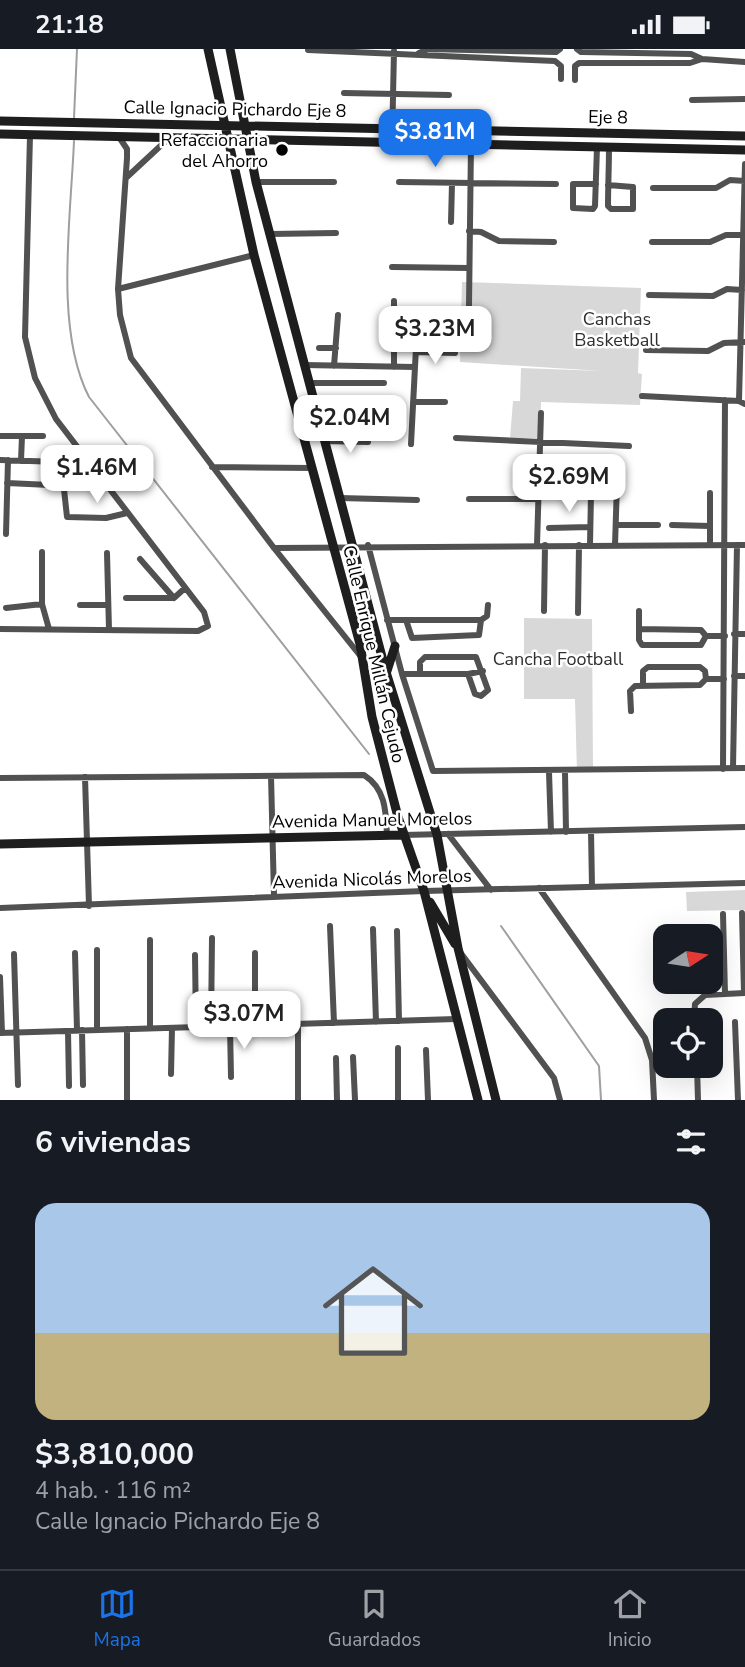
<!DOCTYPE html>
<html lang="es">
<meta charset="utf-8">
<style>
:root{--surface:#171b24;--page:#242831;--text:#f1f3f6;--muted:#9ea1a6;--line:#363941;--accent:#1a73e8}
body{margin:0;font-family:"Nunito Sans",sans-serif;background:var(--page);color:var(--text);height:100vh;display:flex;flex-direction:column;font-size:26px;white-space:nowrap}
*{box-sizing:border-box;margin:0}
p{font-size:23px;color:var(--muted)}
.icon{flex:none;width:38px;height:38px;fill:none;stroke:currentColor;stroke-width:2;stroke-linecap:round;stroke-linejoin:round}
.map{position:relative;height:1051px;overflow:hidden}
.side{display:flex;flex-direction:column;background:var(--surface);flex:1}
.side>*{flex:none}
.needle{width:46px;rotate:78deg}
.controls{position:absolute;left:653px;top:875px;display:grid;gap:14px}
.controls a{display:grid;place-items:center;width:70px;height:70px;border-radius:14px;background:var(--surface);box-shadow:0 7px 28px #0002;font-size:35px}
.price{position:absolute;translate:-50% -60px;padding:0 16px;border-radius:14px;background:#fff;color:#222;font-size:23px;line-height:46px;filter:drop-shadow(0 2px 4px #0008)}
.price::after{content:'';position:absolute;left:50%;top:42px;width:21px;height:16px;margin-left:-10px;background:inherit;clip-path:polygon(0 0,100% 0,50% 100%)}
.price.selected{background:var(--accent);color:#fff}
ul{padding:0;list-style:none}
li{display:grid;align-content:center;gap:14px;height:371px;padding:0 35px}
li+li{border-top:2px solid var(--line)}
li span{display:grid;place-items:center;height:217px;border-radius:21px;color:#555}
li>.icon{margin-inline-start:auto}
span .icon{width:126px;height:126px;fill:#fffc;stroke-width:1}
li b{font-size:30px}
h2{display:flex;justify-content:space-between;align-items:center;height:84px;padding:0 35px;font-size:30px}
.status{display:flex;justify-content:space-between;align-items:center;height:49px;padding:0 35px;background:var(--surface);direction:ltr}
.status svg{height:19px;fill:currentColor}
.dock{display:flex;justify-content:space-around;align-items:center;height:98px;border-top:2px solid var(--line);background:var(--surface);font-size:19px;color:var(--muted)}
.dock a{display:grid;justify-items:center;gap:4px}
.dock .selected{color:var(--accent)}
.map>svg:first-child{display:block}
.green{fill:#d8d8d8}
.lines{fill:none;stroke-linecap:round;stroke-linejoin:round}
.stream{stroke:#9f9f9f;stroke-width:2}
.street{stroke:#515151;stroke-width:6}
.secondary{stroke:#1e1e1e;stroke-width:9}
.poi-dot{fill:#000;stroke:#fff;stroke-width:2.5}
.labels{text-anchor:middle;stroke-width:5;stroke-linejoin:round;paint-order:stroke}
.street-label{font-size:18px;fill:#000;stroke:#fff}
.poi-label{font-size:18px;fill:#000;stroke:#fff;text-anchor:end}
.park-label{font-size:18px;fill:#2f2f2f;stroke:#fff}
</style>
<div class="status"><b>21:18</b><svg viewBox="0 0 49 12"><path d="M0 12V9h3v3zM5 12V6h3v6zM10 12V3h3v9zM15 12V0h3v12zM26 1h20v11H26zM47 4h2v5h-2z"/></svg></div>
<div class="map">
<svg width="745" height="1051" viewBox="0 0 745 1051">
<rect width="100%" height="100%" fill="#fff"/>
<!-- green -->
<path class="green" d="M462,233L641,239L638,324L642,325L640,356L541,353L540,389H510L513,352H520L521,319L602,322L460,313Z
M524,569L592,570L593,722L577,723L575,650H524Z
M745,841V861L687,862L686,843Z"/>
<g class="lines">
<!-- stream -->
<path class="stream" d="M74,69L77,0
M74,92C71,168 54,280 89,348L369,705
M501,877L599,1017L601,1051"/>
<!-- street -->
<path class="street" d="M577,0L581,3L691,5L702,10
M308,1L555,12L561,17V30
M419,4L428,0L556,3L560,0
M575,31V17L579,14H690L702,10L745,13
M344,44L449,46
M692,51L745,50
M119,88L127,100V109L118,240L120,266L131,309L274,499L362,609
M392,93L394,2
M127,128L169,89
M256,133H334
M399,133L556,135
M596,135H573V159L593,160L595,157L597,98
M608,136L633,138V160H611L608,157C608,138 609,118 609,98
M653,139H716L730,131L745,132
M451,173L452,134
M469,182L481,183L499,192L554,193
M270,185L336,184
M652,193H710L726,186H743
M392,218L469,219
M118,240L254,206
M649,246L713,247L727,240L742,241
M394,252V318
M469,257L471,95
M319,299H336
M646,301L708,302L724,294L745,293
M416,303L455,304
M304,316L415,318
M334,317L338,266
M309,334H384
M642,347L739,352L745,355
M739,352L745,115
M413,353H445
M0,387H22
M456,389L629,397
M325,392L368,393
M411,395L418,260
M0,411L89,414
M21,412L22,387H43
M212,418L312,419
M63,431L67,468L106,469L127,464
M7,434L50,436
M340,449L417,451
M469,450H538
M616,476H658
M672,476L710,477
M549,479L590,478
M6,485L8,411
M368,496L402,625L433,722L745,719
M537,496L541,364
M590,496L591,445
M615,496L617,435
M710,496V444
M274,499L745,496
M42,503V555L49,580
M107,504L109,581
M140,510L174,549
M126,549H174L185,539
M80,556H108
M6,559L42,555
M544,562L545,496
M639,562V591L642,596H701L706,587
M578,564L579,496
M387,571H481L487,567L488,556
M406,571L412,589L479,586L481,571
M0,580L198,582L208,577L204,563L56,370L35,329L25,288L30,86
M639,580L701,581L706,587H725
M734,585H745
M402,625H468
M420,625V613L425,608H476L488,641L481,647L475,645L468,625L483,622
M734,627H745
M643,636V622L648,618H700L705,622L706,630
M631,662L630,642L635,637L700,636L706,630H724
M733,719L737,496
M723,720L725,351
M549,723L551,783
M565,723L566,783
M271,727L274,847
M85,728L89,857
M0,729L364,726C386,740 386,763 387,787
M591,782L592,838
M448,785L491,841
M403,786L745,778
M539,839L645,989L652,1011L654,1051
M0,859L424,842L745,834
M742,864L744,944
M723,865L725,945
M330,877L334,974
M373,880L376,973
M397,882L399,972
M150,891V979
M460,903L554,1029L560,1051
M75,904L77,981
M255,904V976
M14,905L18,1036
M195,906L196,978
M0,928L2,984
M694,971L695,955L705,946L745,944
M735,973L738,1051
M298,975V1051
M230,977L231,1028
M211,978L212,889
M82,981L83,1036
M97,981V901
M68,982L69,1037
M0,984L456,970
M398,999V1051
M426,1001L428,1051
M353,1008L355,1051
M336,1009L337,1051
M697,1017L698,1051
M171,1025L172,979
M127,1051V980"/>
<!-- secondary -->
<path class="secondary" d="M208,0L254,206L360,595L372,668L398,768L424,842L478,1051
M230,0L256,133L386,623L437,786L458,899L496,1051
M0,72L745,87
M0,85L745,101
M387,622L395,597
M0,795L403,786
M430,853L455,895"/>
</g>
<!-- markers -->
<circle class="poi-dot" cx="282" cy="101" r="7"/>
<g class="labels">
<!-- street labels -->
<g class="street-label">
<text transform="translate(235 60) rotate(1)" y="6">Calle Ignacio Pichardo Eje 8</text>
<text transform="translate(608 68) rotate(1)" y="6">Eje 8</text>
<text transform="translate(374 605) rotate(77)" y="6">Calle Enrique Millán Cejudo</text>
<text transform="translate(372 771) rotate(-1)" y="6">Avenida Manuel Morelos</text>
<text transform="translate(372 830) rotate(-2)" y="6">Avenida Nicolás Morelos</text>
</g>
<!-- poi labels -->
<g class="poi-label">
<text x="268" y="97">Refaccionaria<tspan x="268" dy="21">del Ahorro</tspan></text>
</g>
<!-- park labels -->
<g class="park-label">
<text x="617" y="276">Canchas<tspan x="617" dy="21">Basketball</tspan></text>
<text x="558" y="616">Cancha Football</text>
</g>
</g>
</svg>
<div class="controls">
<a><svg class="needle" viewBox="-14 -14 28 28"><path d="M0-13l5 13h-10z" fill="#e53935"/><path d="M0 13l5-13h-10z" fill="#9ea1a6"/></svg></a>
<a><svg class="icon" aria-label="locate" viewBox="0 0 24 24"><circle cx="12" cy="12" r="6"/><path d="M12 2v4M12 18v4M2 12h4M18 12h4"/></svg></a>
</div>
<b class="price selected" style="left:435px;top:120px">$3.81M</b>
<b class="price" style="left:435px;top:317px">$3.23M</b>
<b class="price" style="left:350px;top:406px">$2.04M</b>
<b class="price" style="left:97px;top:456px">$1.46M</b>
<b class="price" style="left:569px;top:465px">$2.69M</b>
<b class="price" style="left:244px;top:1002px">$3.07M</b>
</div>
<section class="side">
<h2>6 viviendas<svg class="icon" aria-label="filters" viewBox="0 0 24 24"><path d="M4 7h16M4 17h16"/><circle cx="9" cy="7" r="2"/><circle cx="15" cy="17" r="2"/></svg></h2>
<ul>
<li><span style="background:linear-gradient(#a9c7e8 60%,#c2b280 0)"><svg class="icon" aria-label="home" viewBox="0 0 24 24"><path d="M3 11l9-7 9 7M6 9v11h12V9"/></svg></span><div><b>$3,810,000</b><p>4 hab. · 116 m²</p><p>Calle Ignacio Pichardo Eje 8</p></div></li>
</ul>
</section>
<nav class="dock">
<a class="selected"><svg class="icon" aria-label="map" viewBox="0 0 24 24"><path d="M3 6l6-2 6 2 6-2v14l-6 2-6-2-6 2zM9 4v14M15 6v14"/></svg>Mapa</a>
<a><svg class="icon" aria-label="saved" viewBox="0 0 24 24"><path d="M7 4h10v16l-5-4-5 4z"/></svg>Guardados</a>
<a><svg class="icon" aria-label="home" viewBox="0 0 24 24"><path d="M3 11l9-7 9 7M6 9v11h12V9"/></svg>Inicio</a>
</nav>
